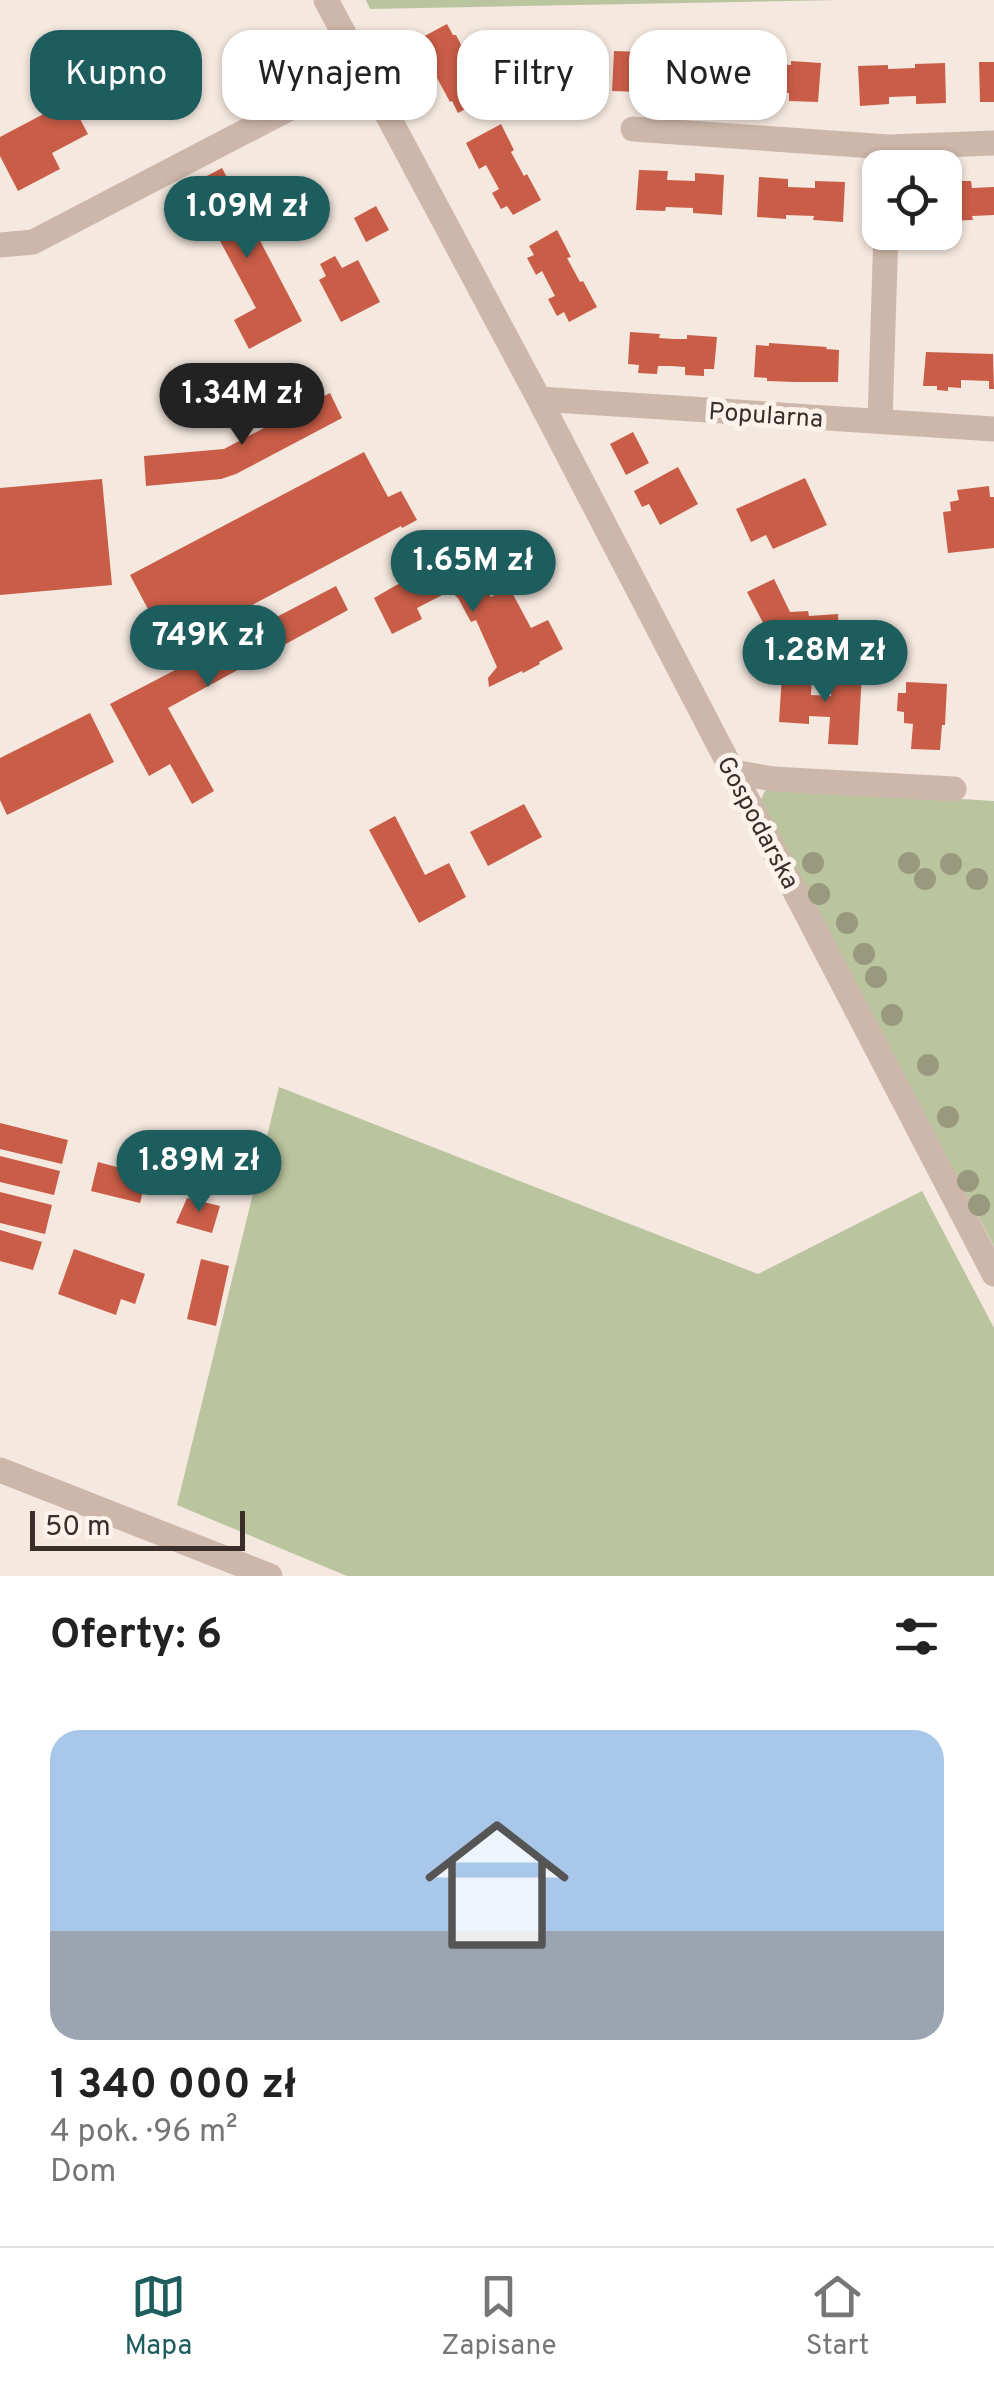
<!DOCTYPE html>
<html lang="pl">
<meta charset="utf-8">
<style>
:root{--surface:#fff;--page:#f2f2f2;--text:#222;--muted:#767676;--line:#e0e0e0;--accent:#1e5d5d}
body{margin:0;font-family:Overpass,sans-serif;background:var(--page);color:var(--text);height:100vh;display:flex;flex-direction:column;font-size:38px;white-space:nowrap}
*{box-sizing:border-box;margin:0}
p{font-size:32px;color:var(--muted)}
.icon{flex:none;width:55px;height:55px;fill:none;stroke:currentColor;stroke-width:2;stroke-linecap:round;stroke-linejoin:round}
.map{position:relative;height:1576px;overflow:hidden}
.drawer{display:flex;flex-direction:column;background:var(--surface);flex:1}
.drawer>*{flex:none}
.guide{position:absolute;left:30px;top:30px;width:935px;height:90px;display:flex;gap:20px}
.fabs{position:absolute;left:862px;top:150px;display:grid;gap:20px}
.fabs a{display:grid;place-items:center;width:100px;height:100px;border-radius:20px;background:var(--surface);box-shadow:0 2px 8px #0004;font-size:50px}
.scale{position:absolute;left:30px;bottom:25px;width:215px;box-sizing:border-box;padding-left:10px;border:5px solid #3a2e2a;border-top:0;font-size:28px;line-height:35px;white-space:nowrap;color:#3a2e2a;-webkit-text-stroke:8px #fbf3ec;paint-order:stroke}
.price{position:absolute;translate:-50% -85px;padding:0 22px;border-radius:35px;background:var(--accent);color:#fff;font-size:32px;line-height:65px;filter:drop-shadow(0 2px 5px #0008)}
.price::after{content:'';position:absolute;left:50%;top:60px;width:30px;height:22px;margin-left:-15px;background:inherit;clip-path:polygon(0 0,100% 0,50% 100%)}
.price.current{background:#222;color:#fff}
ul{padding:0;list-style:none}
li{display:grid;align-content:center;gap:20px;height:530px;padding:0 50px}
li+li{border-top:2px solid var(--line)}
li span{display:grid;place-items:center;height:310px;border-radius:30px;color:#555}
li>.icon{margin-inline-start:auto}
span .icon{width:180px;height:180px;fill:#fffc;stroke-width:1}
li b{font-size:42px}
h2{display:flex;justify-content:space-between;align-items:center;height:120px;padding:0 50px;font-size:42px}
.chip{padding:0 35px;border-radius:30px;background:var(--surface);box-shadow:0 2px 8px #0004;font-size:35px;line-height:90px}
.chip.current{background:var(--accent);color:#fff}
.tabs{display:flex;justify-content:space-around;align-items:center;height:140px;border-top:2px solid var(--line);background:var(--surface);font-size:28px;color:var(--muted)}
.tabs a{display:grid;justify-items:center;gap:5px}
.tabs .current{color:var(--accent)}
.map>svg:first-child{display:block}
.green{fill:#bac49e}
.building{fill:#c95d47}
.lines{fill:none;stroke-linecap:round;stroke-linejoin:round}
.minor{stroke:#cdb7aa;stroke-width:25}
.tree{fill:#98997d}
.labels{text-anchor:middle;stroke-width:10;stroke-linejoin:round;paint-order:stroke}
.street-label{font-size:25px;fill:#3a2e2a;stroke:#fbf3ec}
</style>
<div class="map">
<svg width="994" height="1576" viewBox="0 0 994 1576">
<rect width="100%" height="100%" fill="#f4e8df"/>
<!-- green -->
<path class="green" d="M366,0H840L370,9Z
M767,787L994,801V1246L759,803Z
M279,1087L758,1274L922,1191L994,1328V1576H347L177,1505Z"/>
<!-- building -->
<path class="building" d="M447,24L453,35H456L482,85L480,86L486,98L458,113L452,101L450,102L423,52L425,51L419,39Z
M614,51L644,52L643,56L671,58V54L700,55L698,95L669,94V86L642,84L641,92L612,91Z
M734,58L764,60V63L791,65V61L821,63L818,102L789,101V93L762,91V99L732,97Z
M979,62H994V102H980Z
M945,63L946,103L916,104V96L889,97V104L860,106L858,66L888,65V69L915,68V64Z
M70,100L88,134L52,153L60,169L18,191L0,156V137Z
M501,124L514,150L511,152L524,176L527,174L541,200L513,215L507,206L501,209L492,193L499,189L486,165L479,169L466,143Z
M222,168L302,321L249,349L234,320L256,308L190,185Z
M639,170L668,171L667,180L695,181V173L724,175L722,215L693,213V208L666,207L665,211L636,210Z
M759,177L788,179V187L815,188V181L845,182L843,222L813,220L814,216L786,215V219L757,217Z
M945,181H971L972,188L994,187V215L972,216L973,220L945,221Z
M376,206L389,230L366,242L354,218Z
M557,230L571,257L567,258L580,282L583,281L597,307L569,322L564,312L557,316L548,299L555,296L542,271L536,275L527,258L534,255L529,246Z
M335,256L342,268L358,260L380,302L341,322L319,280L326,276L320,264Z
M630,332L660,334L659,338L673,339H687V335L717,337L714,369H704V376L685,375V367L671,366H658L657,374L638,373L639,365L628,364Z
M769,343L827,347L826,349L839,350L838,382H796L767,381V378L754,377L756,345L769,346Z
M926,352L993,354L994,389H989V381L961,380V388L948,387V391L937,390V386H923Z
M330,393L342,418L236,474L221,479L146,486L144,456L224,449Z
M633,432L649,463L626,475L610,444Z
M364,452L388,497L401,491L417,520L402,528L401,526L169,649L130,575Z
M678,467L698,504L660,525L649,504L642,507L634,491Z
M805,478L827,525L773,549L766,535L751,542L736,509Z
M102,479L112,585L0,595V488Z
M989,486L990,497H994V548L948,553L943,512L951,511L950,502L959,500L957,490Z
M452,559L470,564L479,575L491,597L509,587L531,628L548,620L563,649L539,662L540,664L523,673L522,671L489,687L488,678L497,667L476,620L471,622L458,598L450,591L417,608L422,619L392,634L374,598L400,583L398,578L429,561L431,565Z
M774,579L790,612L808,611L809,616L838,614L839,635L774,644L747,592Z
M336,586L348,610L168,708L214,791L192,804L170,764L149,776L110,704Z
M832,671L862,672L858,745L828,744L830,717L809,716V724L779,722L782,674L812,676L811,695L831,696Z
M906,682L947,684L945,725H942L940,750L911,749L913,724L904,723V712L897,711L898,693H906Z
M90,713L114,762L7,815L0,800V758Z
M524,804L542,837L488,866L470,832Z
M395,816L425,875L449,863L466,897L419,923L369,830Z
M0,1123L68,1140L62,1164L0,1149Z
M0,1156L60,1171L54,1195L0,1182Z
M98,1162L147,1175L140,1203L91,1191Z
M0,1192L52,1205L45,1234L0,1223Z
M187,1198L220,1206L212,1233L176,1223Z
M0,1230L42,1242L33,1270L0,1261Z
M74,1249L145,1274L135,1304L121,1299L116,1315L58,1294Z
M201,1259L229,1266L216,1326L187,1319Z"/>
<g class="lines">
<!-- minor -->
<path class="minor" d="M326,0L539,399L994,1274
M633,129L888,147L994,143
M0,245L33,242L363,70
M539,399L994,429
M880,421L886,232
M733,772L773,779L954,789
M0,1470L270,1576"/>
</g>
<!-- trees -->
<g class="tree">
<circle cx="813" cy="863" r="11"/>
<circle cx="909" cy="863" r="11"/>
<circle cx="951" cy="864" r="11"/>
<circle cx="925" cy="879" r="11"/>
<circle cx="977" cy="879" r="11"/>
<circle cx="819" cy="894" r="11"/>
<circle cx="847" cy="923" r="11"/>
<circle cx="864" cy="954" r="11"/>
<circle cx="876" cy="977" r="11"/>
<circle cx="892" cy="1015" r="11"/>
<circle cx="928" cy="1065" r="11"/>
<circle cx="948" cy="1117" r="11"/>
<circle cx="968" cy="1181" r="11"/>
<circle cx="979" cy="1205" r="11"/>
</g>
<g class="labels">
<!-- street labels -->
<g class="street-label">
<text transform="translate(766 414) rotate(4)" y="9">Popularna</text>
<text transform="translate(759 822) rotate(62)" y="9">Gospodarska</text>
</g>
</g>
</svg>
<div class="fabs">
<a><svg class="icon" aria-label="locate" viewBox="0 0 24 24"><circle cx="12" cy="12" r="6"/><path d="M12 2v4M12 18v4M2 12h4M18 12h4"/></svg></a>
</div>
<div class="scale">50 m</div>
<b class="price" style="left:247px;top:261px">1.09M zł</b>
<b class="price current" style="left:242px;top:448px">1.34M zł</b>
<b class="price" style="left:473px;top:615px">1.65M zł</b>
<b class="price" style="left:208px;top:690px">749K zł</b>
<b class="price" style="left:825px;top:705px">1.28M zł</b>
<b class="price" style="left:199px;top:1215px">1.89M zł</b>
<div class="guide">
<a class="chip current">Kupno</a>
<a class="chip">Wynajem</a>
<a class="chip">Filtry</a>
<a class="chip">Nowe</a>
</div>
</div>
<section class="drawer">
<h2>Oferty: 6<svg class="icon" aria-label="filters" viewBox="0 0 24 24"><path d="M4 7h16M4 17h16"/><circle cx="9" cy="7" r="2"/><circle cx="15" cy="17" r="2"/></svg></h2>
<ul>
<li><span style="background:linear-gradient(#a9c7e8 65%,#9aa5b1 0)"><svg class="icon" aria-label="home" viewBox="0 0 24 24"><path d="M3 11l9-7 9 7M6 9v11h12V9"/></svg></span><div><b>1 340 000 zł</b><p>4 pok. · 96 m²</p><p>Dom</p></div></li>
</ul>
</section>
<nav class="tabs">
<a class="current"><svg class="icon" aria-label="map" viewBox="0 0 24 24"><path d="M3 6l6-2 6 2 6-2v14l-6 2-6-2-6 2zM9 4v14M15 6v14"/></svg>Mapa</a>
<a><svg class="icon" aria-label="saved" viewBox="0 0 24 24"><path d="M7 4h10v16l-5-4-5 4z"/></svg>Zapisane</a>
<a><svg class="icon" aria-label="home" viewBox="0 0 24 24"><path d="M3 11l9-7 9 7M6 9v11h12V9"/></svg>Start</a>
</nav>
